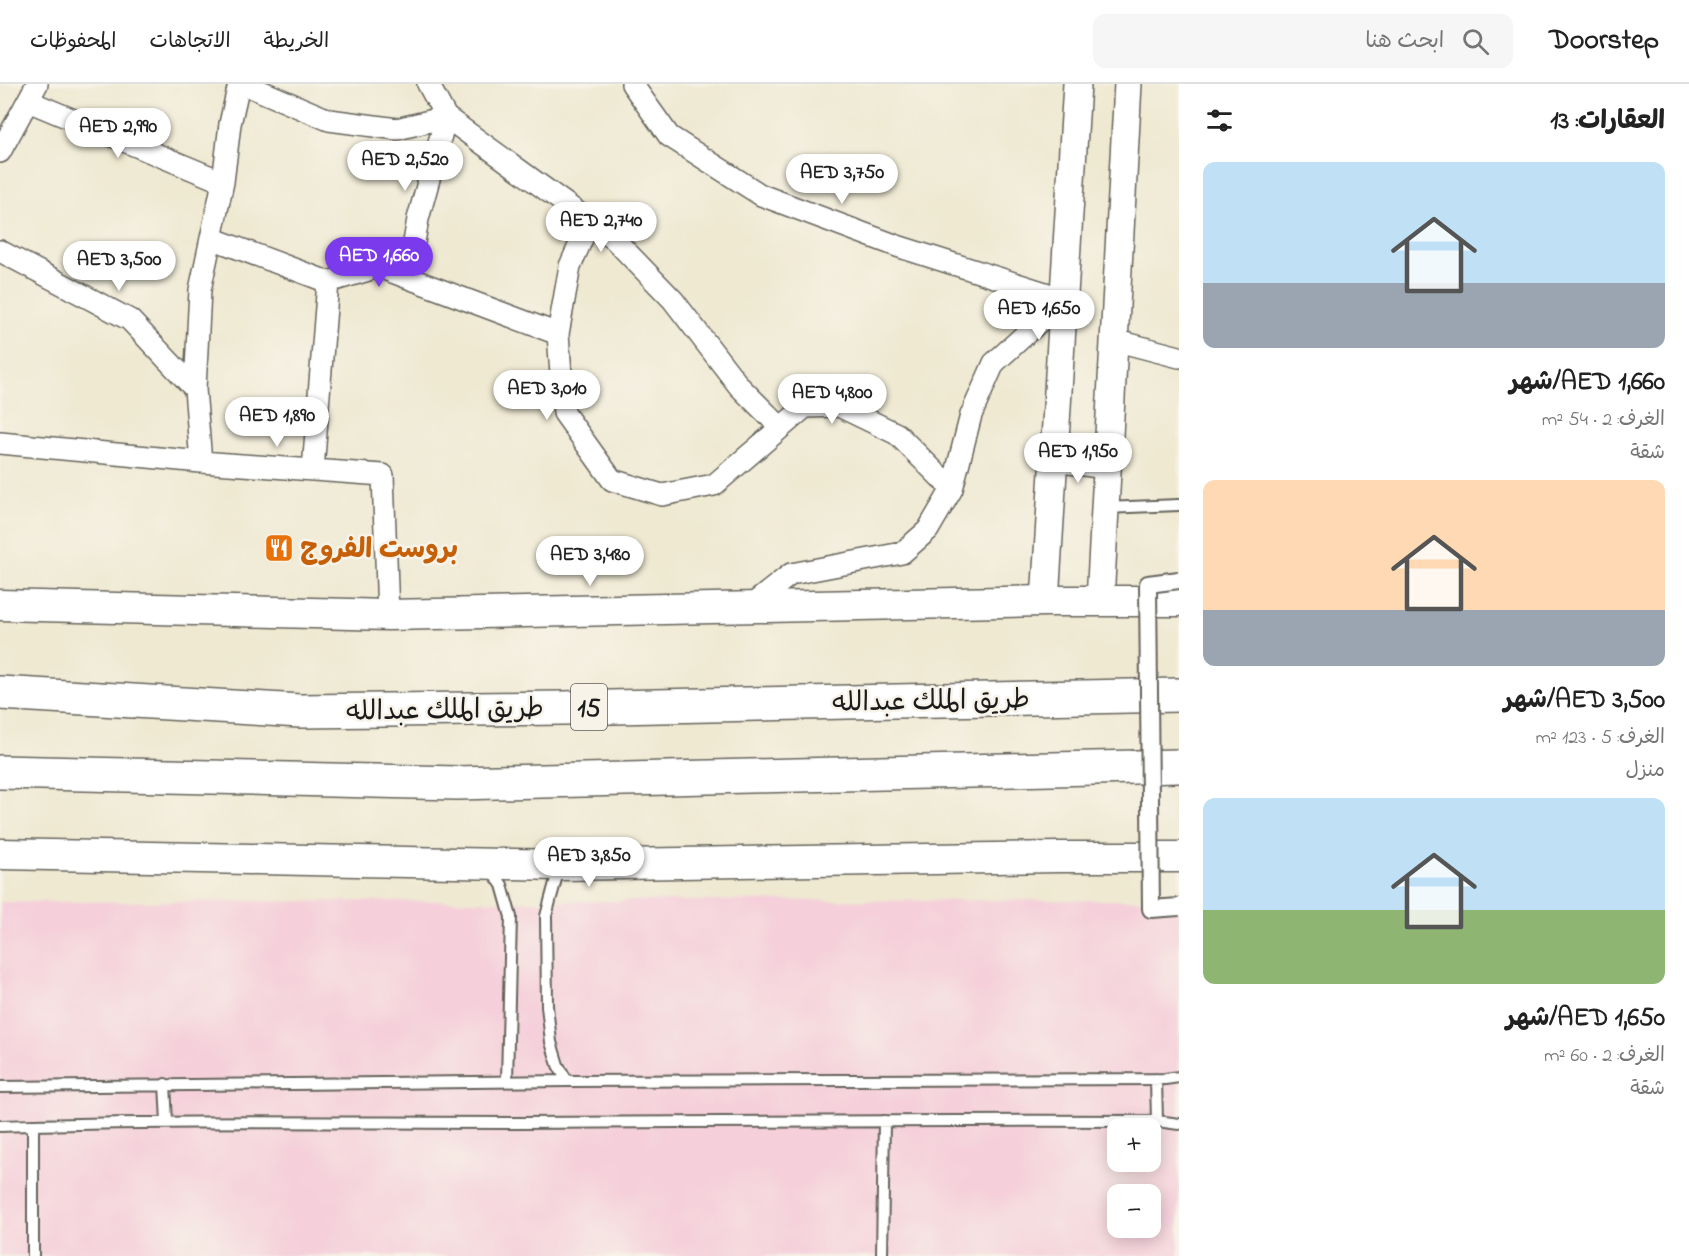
<!DOCTYPE html>
<html lang="ar">
<meta charset="utf-8">
<style>
:root{--surface:#fff;--page:#f6f6f6;--text:#222;--muted:#767676;--line:#e0e0e0;--accent:#7c3aed}
body{margin:0;font-family:"Indie Flower","Playpen Sans Arabic",sans-serif;background:var(--page);color:var(--text);direction:rtl;height:100vh;display:flex;flex-direction:column;font-size:22px;white-space:nowrap}
*{box-sizing:border-box;margin:0}
p{font-size:20px;color:var(--muted)}
.icon{flex:none;width:33px;height:33px;fill:none;stroke:currentColor;stroke-width:2;stroke-linecap:round;stroke-linejoin:round}
.map{position:relative;flex:1;overflow:hidden;direction:ltr}
.side{display:flex;flex-direction:column;background:var(--surface);width:510px}
.side>*{flex:none}
.fabs{position:absolute;left:1107px;top:1034px;display:grid;gap:12px}
.fabs a{display:grid;place-items:center;width:54px;height:54px;border-radius:12px;background:var(--surface);box-shadow:0 3px 15px #0003;font-size:30px}
.price{position:absolute;translate:-50% -51px;padding:0 14px;border-radius:21px;background:#fff;color:#222;font-size:20px;line-height:39px;filter:drop-shadow(0 2px 3px #0008)}
.price::after{content:'';position:absolute;left:50%;top:36px;width:18px;height:14px;margin-left:-9px;background:inherit;clip-path:polygon(0 0,100% 0,50% 100%)}
.price.selected{background:var(--accent);color:#fff}
ul{padding:0;list-style:none}
li{display:grid;align-content:center;gap:12px;height:318px;padding:0 24px}
li span{display:grid;place-items:center;height:186px;border-radius:12px;color:#555}
li>.icon{margin-inline-start:auto}
span .icon{width:108px;height:108px;fill:#fffc;stroke-width:1}
li b{font-size:26px}
h2{display:flex;justify-content:space-between;align-items:center;height:72px;padding:0 24px;font-size:26px}
header{display:flex;align-items:center;gap:36px;box-sizing:border-box;height:84px;padding:0 30px;background:var(--surface);border-bottom:2px solid var(--line)}
header strong{font-size:28px}
nav{display:flex;gap:33px;margin-inline-start:auto;font-size:21px}
.search{width:420px;height:54px;background:var(--page);display:flex;align-items:center;gap:15px;box-sizing:border-box;padding:0 21px;border-radius:12px;color:var(--muted);font-size:22px}
main{display:flex;flex:1;min-height:0}
.map>svg:first-child{display:block}
.built{fill:#f5cfda;fill-rule:evenodd}
.lines{fill:none;stroke-linecap:round;stroke-linejoin:round}
.service-casing{stroke:#66645c;stroke-width:14}
.minor-casing{stroke:#66645c;stroke-width:24}
.tertiary-casing{stroke:#66645c;stroke-width:30}
.secondary-casing{stroke:#66645c;stroke-width:33}
.motorway-casing{stroke:#66645c;stroke-width:36}
.service{stroke:#fff;stroke-width:10}
.minor{stroke:#fff;stroke-width:21}
.tertiary{stroke:#fff;stroke-width:27}
.secondary{stroke:#fff;stroke-width:30}
.motorway{stroke:#fff;stroke-width:33}
.pedestrian-bridge-casing{stroke:#66645c;stroke-width:20;stroke-linecap:butt}
.pedestrian-bridge{stroke:#fff;stroke-width:16}
.labels{text-anchor:middle;stroke-width:5;stroke-linejoin:round;paint-order:stroke}
.shield{fill:#f7f3e8;stroke:#5e5c59;stroke-width:1.5}
.shield-label{font-size:26px;font-weight:bold;fill:#1c1c1c}
.food-label{font-size:27px;font-weight:bold;fill:#c56008;stroke:#f7f3e8;text-anchor:start}
.street-label{font-size:27px;fill:#1c1c1c;stroke:#f7f3e8}
</style>
<header>
<strong>Doorstep</strong>
<div class="search"><svg class="icon" aria-label="search" viewBox="0 0 24 24"><circle cx="10" cy="10" r="6"/><path d="M15 15l6 6"/></svg>ابحث هنا</div>
<nav><a>الخريطة</a><a>الاتجاهات</a><a>المحفوظات</a></nav>
</header>
<main>
<section class="side">
<h2>العقارات: 13<svg class="icon" aria-label="filters" viewBox="0 0 24 24"><path d="M4 7h16M4 17h16"/><circle cx="9" cy="7" r="2"/><circle cx="15" cy="17" r="2"/></svg></h2>
<ul>
<li><span style="background:linear-gradient(#bfe0f5 65%,#9aa5b1 0)"><svg class="icon" aria-label="home" viewBox="0 0 24 24"><path d="M3 11l9-7 9 7M6 9v11h12V9"/></svg></span><div><b>AED 1,660/شهر</b><p>الغرف: 2 · 54 m²</p><p>شقة</p></div></li>
<li><span style="background:linear-gradient(#ffd9b3 70%,#9aa5b1 0)"><svg class="icon" aria-label="home" viewBox="0 0 24 24"><path d="M3 11l9-7 9 7M6 9v11h12V9"/></svg></span><div><b>AED 3,500/شهر</b><p>الغرف: 5 · 123 m²</p><p>منزل</p></div></li>
<li><span style="background:linear-gradient(#bfe0f5 60%,#8fb573 0)"><svg class="icon" aria-label="home" viewBox="0 0 24 24"><path d="M3 11l9-7 9 7M6 9v11h12V9"/></svg></span><div><b>AED 1,650/شهر</b><p>الغرف: 2 · 60 m²</p><p>شقة</p></div></li>
</ul>
</section>
<div class="map">
<svg width="1179" height="1172" viewBox="0 0 1179 1172">
<rect width="100%" height="100%" fill="#f7f3e8"/>
<filter id="ink" filterUnits="userSpaceOnUse"><feTurbulence type="fractalNoise" baseFrequency=".0167" numOctaves="2"/><feDisplacementMap in="SourceGraphic" scale="12" xChannelSelector="R" yChannelSelector="G"/><feConvolveMatrix kernelMatrix="1 2 1 2 8 2 1 2 1" color-interpolation-filters="sRGB"/></filter>
<filter id="wash" filterUnits="userSpaceOnUse"><feTurbulence type="fractalNoise" baseFrequency=".008" numOctaves="4" result="noise"/><feDisplacementMap in="SourceGraphic" scale="24" xChannelSelector="R" yChannelSelector="G"/><feGaussianBlur stdDeviation="1.35" result="paint"/><feColorMatrix in="noise" values="0 0 0 0 0 0 0 0 0 0 0 0 0 0 0 0 0 1.4 0 .05"/><feComposite in="paint" operator="in"/></filter>
<g filter="url(#wash)">
<rect width="100%" height="100%" fill="#efe9d2"/>
<!-- built -->
<path class="built" d="M1179,816V1172H0V818ZM1118,1044H1150V1077H1118ZM1118,1110H1150V1143H1118Z"/>
</g>
<g filter="url(#ink)">
<g class="lines">
<!-- service casing -->
<g class="service-casing">
<path id="service" d="M1105,424L1179,421
M490,784L502,801L511,833L507,997
M559,784L546,832L547,922L551,958L558,981L567,997
M1156,995L1157,1037
M165,1000L167,1038
M0,1003L567,997L1165,995L1179,993
M0,1042C172,1036 345,1039 518,1039C731,1038 944,1036 1157,1037L1179,1040
M33,1172V1041
M882,1172L884,1037"/>
</g>
<!-- minor casing -->
<g class="minor-casing">
<path id="minor" d="M244,0L329,36L397,45L446,33L418,135L408,193
M428,0L446,33L614,155L673,216L739,302L780,343
M632,0L669,52L761,111L897,162L1064,215
M28,17L223,98
M0,68L37,0
M590,137L570,182L558,250L564,329L612,396L662,411L714,401L805,323L839,322L897,350L952,405
M211,154L328,198L379,183L558,250
M0,167L130,236L195,305
M1114,256L1179,273
M0,359L201,378L383,391L388,531
M1054,377L1107,384
M201,378L195,305L200,206L223,98L230,40L239,0
M313,386L328,198
M748,524L791,490L902,469L928,446L952,405L971,331L994,279L1064,215"/>
</g>
<!-- tertiary casing -->
<g class="tertiary-casing">
<path id="tertiary" d="M1045,517L1077,0
M1100,517L1128,0"/>
</g>
<!-- secondary casing -->
<g class="secondary-casing">
<path id="secondary" d="M0,521L388,531L1045,517H1179
M0,770L560,781L1059,773H1179"/>
</g>
<!-- motorway casing -->
<g class="motorway-casing">
<path id="motorway" d="M0,609L300,627L564,624L1179,611
M0,688L457,699L1179,682"/>
</g>
<!-- service -->
<use href="#service" class="service"/>
<!-- minor -->
<use href="#minor" class="minor"/>
<!-- tertiary -->
<use href="#tertiary" class="tertiary"/>
<!-- secondary -->
<use href="#secondary" class="secondary"/>
<!-- motorway -->
<use href="#motorway" class="motorway"/>
<!-- pedestrian-bridge casing -->
<g class="pedestrian-bridge-casing">
<path id="pedestrian-bridge" d="M1179,496L1148,500L1151,825L1179,823"/>
</g>
<!-- pedestrian-bridge -->
<use href="#pedestrian-bridge" class="pedestrian-bridge"/>
</g>
</g>
<!-- icons -->
<defs>
<g id="restaurant-square" transform="scale(1.5)"><rect x="-9" y="-9" width="18" height="18" rx="4" fill="#e8710a" stroke="#f7f3e8"/><path d="M-5-6h1v4h1v-4h1v4h1v-4h1v5L-1.5 .5V6h-2V.5L-5-1ZM5-6V6H3V1.5H1.5Q1.5-4 5-6Z" fill="#fff"/></g>
</defs>
<g fill-rule="evenodd">
<use href="#restaurant-square" x="279" y="464"/>
</g>
<g class="labels">
<!-- shield labels -->
<rect class="shield" x="571" y="600" width="36" height="46" rx="4.5"/>
<g class="shield-label">
<text x="589" y="632">15</text>
</g>
<!-- food labels -->
<g class="food-label">
<text x="300" y="473">بروست الفروج</text>
</g>
<!-- street labels -->
<g class="street-label">
<text transform="translate(931 616) rotate(-1)" y="9">طريق الملك عبدالله</text>
<text transform="translate(445 625) rotate(-1)" y="9">طريق الملك عبدالله</text>
</g>
</g>
</svg>
<div class="fabs">
<a>+</a>
<a>−</a>
</div>
<b class="price" style="left:118px;top:75px">AED 2,990</b>
<b class="price" style="left:405px;top:108px">AED 2,520</b>
<b class="price" style="left:842px;top:121px">AED 3,750</b>
<b class="price" style="left:601px;top:169px">AED 2,740</b>
<b class="price selected" style="left:379px;top:204px">AED 1,660</b>
<b class="price" style="left:119px;top:208px">AED 3,500</b>
<b class="price" style="left:1039px;top:257px">AED 1,650</b>
<b class="price" style="left:547px;top:337px">AED 3,010</b>
<b class="price" style="left:832px;top:341px">AED 4,800</b>
<b class="price" style="left:277px;top:364px">AED 1,890</b>
<b class="price" style="left:1078px;top:400px">AED 1,950</b>
<b class="price" style="left:590px;top:503px">AED 3,480</b>
<b class="price" style="left:589px;top:804px">AED 3,850</b>
</div>
</main>
